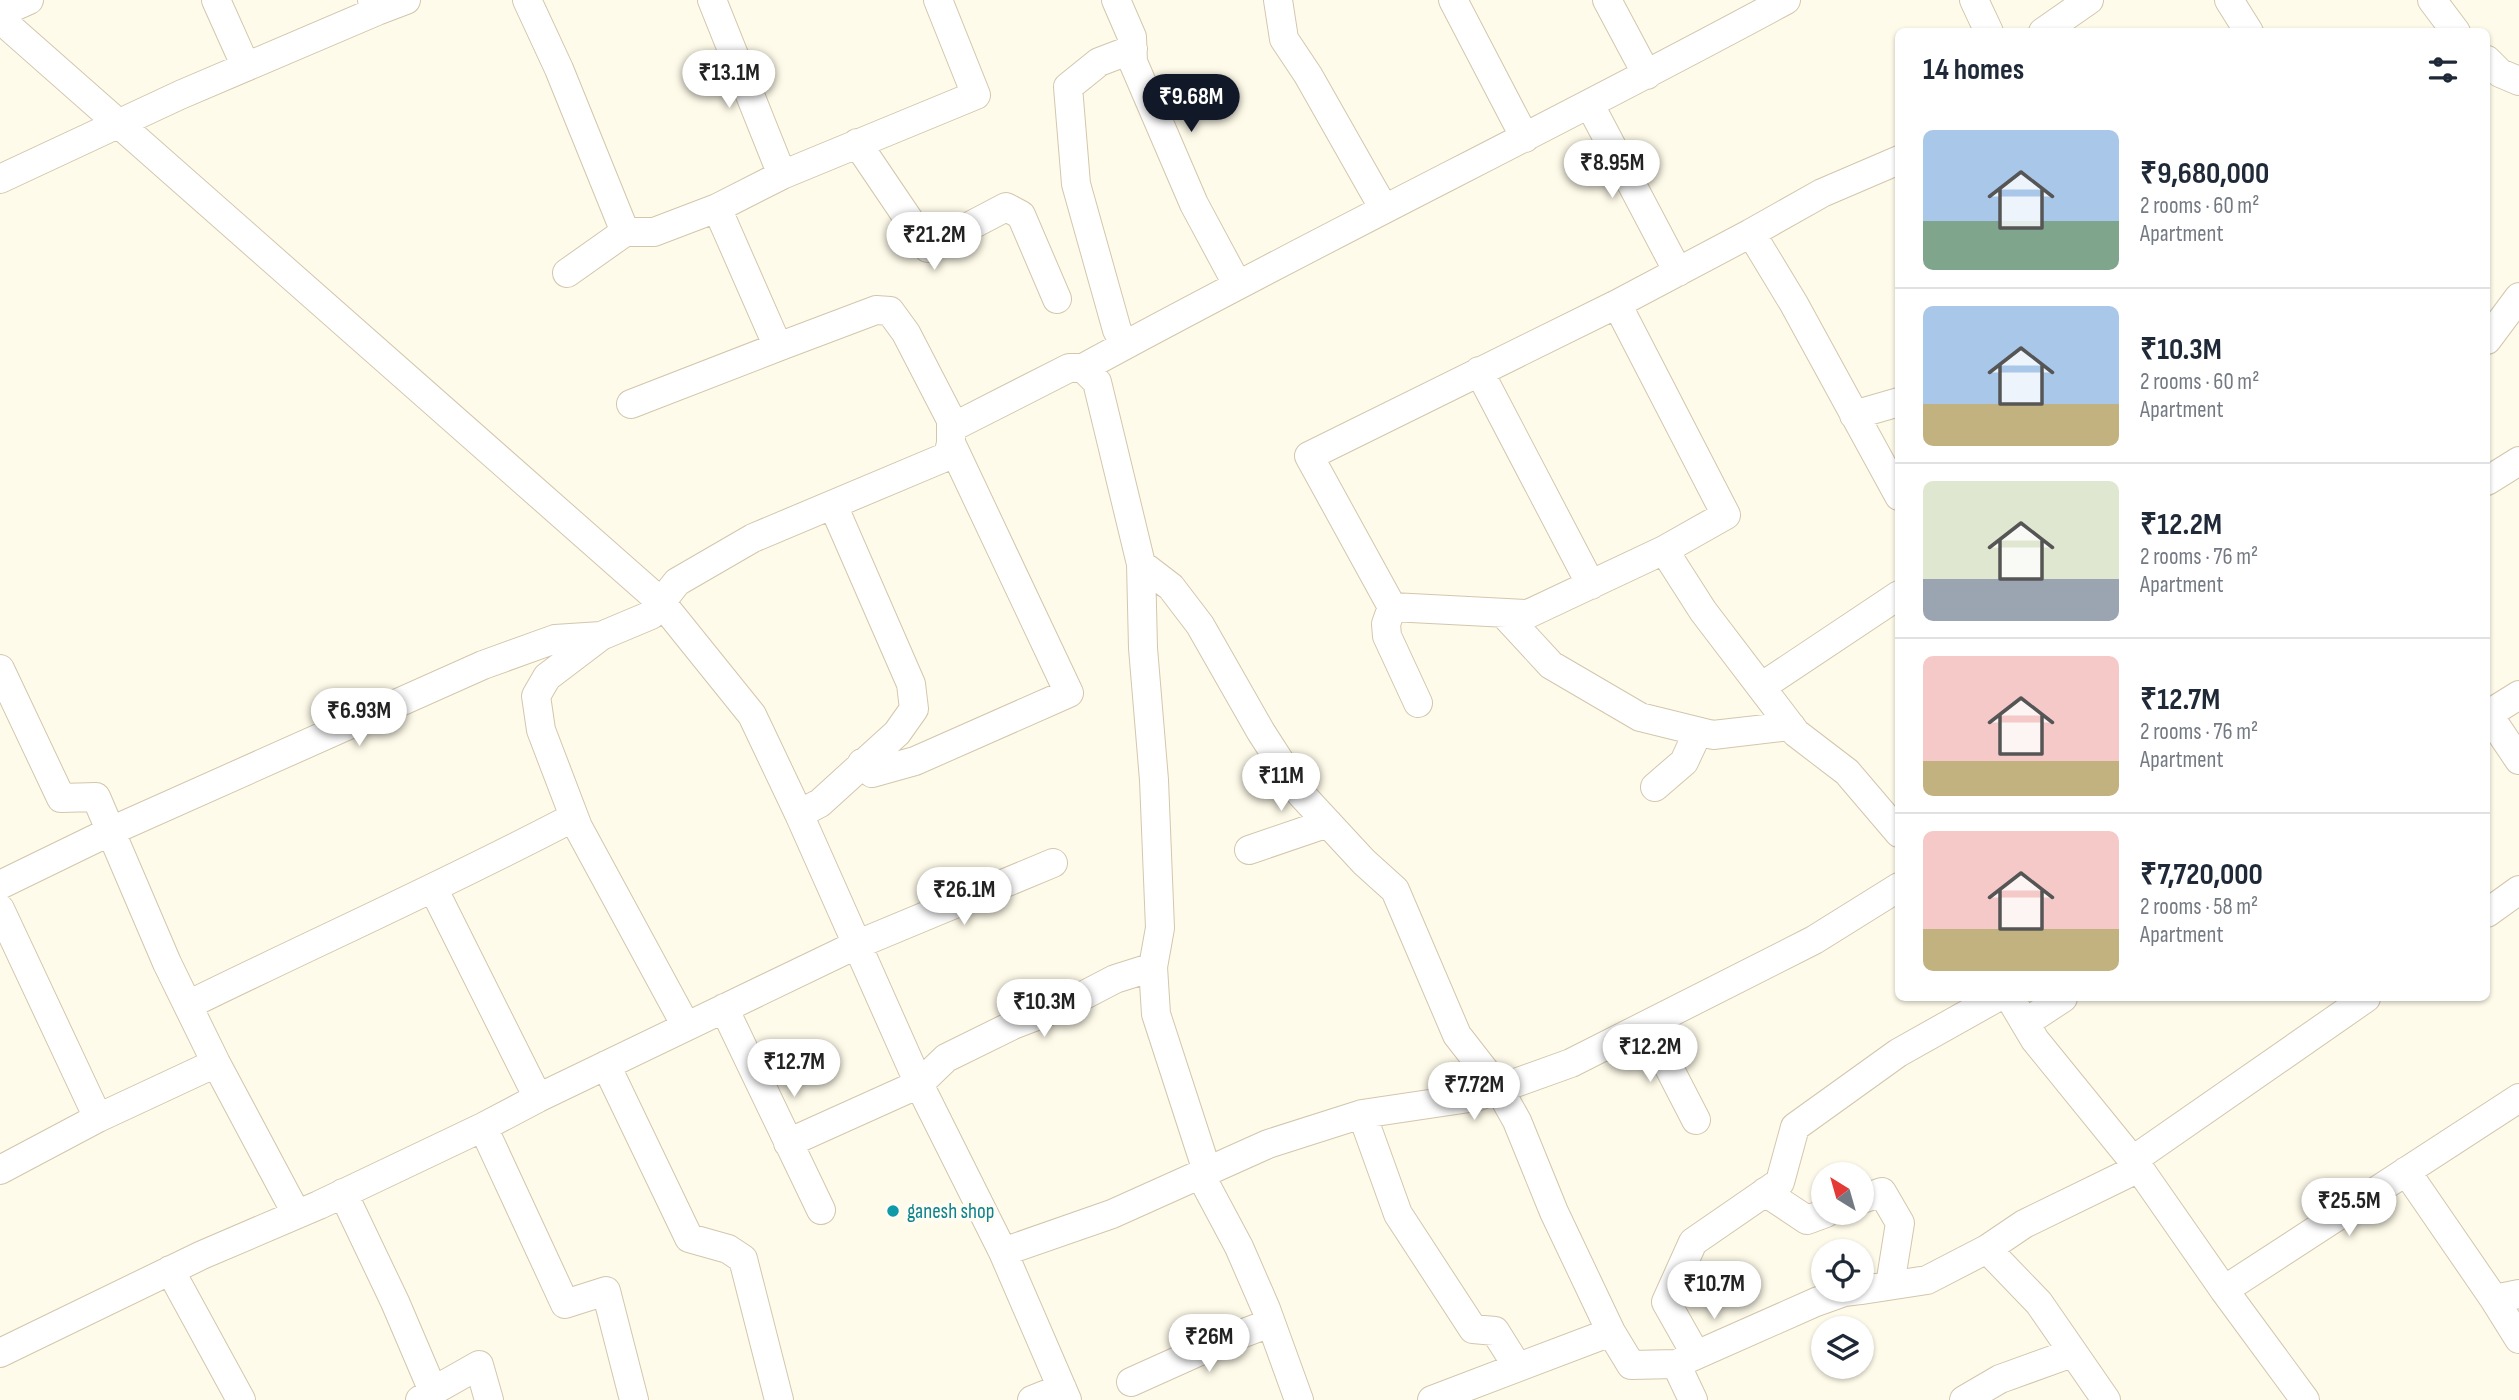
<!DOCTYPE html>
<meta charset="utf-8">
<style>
:root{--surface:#fff;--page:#f6f6f7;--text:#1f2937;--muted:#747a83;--line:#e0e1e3;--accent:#111827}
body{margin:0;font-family:"Sofia Sans Condensed",sans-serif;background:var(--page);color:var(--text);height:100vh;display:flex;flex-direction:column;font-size:26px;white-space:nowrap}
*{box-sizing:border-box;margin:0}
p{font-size:23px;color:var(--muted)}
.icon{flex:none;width:38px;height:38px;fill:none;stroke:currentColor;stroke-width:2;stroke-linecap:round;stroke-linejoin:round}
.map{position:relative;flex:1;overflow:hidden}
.panel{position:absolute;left:1895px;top:28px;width:595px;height:973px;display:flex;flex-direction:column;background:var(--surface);border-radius:10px;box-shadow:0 2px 5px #0004}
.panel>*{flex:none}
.needle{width:46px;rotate:323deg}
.controls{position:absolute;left:1811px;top:1162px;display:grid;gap:14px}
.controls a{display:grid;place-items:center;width:63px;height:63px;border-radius:50%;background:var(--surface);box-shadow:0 2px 5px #0004;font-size:35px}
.price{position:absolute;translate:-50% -60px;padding:0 16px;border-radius:24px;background:#fff;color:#222;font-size:23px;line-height:46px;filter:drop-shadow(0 2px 4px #0008)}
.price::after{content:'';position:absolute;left:50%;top:42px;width:21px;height:16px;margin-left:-10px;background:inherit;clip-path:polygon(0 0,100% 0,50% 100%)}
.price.active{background:var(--accent);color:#fff}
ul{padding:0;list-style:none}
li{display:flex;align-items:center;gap:21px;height:175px;padding:0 28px}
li+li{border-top:2px solid var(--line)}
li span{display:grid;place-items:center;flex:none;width:196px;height:140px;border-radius:10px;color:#555}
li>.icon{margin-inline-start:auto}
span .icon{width:84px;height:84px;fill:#fffc;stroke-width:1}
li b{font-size:30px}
h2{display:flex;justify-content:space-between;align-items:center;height:84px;padding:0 28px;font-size:30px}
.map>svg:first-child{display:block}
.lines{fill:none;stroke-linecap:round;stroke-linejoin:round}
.minor-casing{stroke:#d3c6ad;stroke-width:30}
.minor{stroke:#fff;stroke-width:28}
.culture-dot{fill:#0f9aa8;stroke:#fffdf3;stroke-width:2.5}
.labels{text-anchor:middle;stroke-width:7;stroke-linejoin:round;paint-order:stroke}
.culture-label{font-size:21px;fill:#0d838f;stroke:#fffdf3;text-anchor:start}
</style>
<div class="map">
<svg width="2519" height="1400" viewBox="0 0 2519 1400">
<rect width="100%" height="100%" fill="#fefbea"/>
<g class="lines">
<!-- minor casing -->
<g class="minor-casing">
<path id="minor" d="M216,0L246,67
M527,0L559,69L625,232L567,273
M712,0L782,175L717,208
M1116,0L1132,37L1133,62L1194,204L1237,284
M1278,0L1284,39L1308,75L1384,209
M1453,0L1525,138
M1607,0L1647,75
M1974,0L1989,32
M2229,0L2249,32
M2432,0L2456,32
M377,11L406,0
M0,13L29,0
M0,19L661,602L752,715L799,814L919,1084L1003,1252L1067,1400
M2043,32L2089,0
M2487,60L2500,73L2519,81
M1590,105L1678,272
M857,143L928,248L1006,207L1021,215L1057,299
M1899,160L1822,193L1751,233L1794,304L1899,496
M782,175L976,95L938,0
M0,179L180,95L377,11L372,0
M625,232H654L717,208L778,347L631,404
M1617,304L1726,515L1664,550L1528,614L1392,607L1309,456L1617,304L1751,233
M2487,340L2519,297
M1125,345L1117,330L1076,184L1068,87L1099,62L1133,49
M1083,368C1315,241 1553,126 1786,0
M1479,371L1591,585
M1854,415L1899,402
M951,428L1069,368H1083L1097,382L1141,564L1143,648L1154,780L1160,928L1153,967L1156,1014L1207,1171
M2487,481L2519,461
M1664,550L1703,611L1796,733L1847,772L1899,833
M1141,564L1171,587L1200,625L1261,732L1301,794L1364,862L1395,890L1457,1035L1499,1089L1517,1121L1554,1212L1611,1332L1432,1400
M1392,607L1386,624L1387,636L1418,703
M1503,613L1551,665L1640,717L1713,735L1791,726
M0,669L61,798L96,797L167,963L216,1063L296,1213
M1761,687L1899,595
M2488,714L2519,760
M2487,715L2519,695
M862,763L872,773L915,761L1069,693L951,443
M1655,787L1684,762L1698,732
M799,814L820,803L897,733L914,709L911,684L833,505
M1249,850L1328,823
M0,885L111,831L483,665L555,639L601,636
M433,888L538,1098
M0,909L98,1118
M2487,913L2519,890
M2010,998L2035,1040L2139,1168L2224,1290
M188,1005C316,942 447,884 574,817
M724,1008L821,1210
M2025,1023L2063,998
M1647,1025L1696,1120
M686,1026L578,827L541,730L536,696L547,677L601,636L651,615L677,582L753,538L948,456L951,443V420L906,333L890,311L876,310L778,347
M606,1065L689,1238L728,1249L743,1259L779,1400
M1362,1114L1398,1214L1473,1329L1495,1331L1517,1366
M483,1127L565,1304L606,1291L634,1400
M788,1143L919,1084L946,1058L1013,1025L1065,1005L1115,979L1153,967
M2133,1160L2366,998
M0,1170L98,1118L216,1063
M2406,1171L2494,1299L2519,1294
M1200,1174L1239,1247L1266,1309L1299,1400
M1765,1192L1807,1220L1826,1213
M343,1193L395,1302L433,1391L420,1400
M1862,1199L1882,1192L1900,1223L1890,1285
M1987,1249L2039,1303L2106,1400
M1003,1252L1112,1214L1268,1144L1362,1114L1476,1097L1571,1063L1814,940L1899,887
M170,1270L241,1400
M1862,1290L1927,1280L1987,1249L2024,1224L2139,1168
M2494,1299L2519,1339
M1611,1332L1631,1365L1676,1364
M0,1353L202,1255L319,1205L483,1127L538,1098L856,945L1053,863
M1696,1355L1666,1302L1693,1242L1780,1182L1795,1127L1898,1053L1996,998
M1131,1382L1220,1342L1270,1323
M433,1391L479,1365L489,1400
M1032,1400L1062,1388
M1693,1400L1676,1364L1816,1302L1844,1292L1860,1290
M1964,1400L2000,1379L2072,1353
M2305,1400L2224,1290L2519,1098"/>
</g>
<!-- minor -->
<use href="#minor" class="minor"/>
</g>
<!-- markers -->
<circle class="culture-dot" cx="893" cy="1211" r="7"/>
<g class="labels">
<!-- culture labels -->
<g class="culture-label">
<text x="907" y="1218">ganesh shop</text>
</g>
</g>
</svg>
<div class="controls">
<a><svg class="needle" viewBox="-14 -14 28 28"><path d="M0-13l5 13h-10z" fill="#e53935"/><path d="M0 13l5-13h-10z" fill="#747a83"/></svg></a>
<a><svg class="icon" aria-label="locate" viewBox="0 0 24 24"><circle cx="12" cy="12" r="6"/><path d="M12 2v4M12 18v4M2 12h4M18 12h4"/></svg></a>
<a><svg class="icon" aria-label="layers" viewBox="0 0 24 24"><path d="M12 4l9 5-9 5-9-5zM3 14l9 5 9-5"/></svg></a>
</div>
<b class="price" style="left:729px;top:110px">₹13.1M</b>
<b class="price active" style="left:1191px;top:134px">₹9.68M</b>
<b class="price" style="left:1612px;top:200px">₹8.95M</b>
<b class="price" style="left:934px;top:272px">₹21.2M</b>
<b class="price" style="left:359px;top:748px">₹6.93M</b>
<b class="price" style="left:1281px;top:813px">₹11M</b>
<b class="price" style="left:964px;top:927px">₹26.1M</b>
<b class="price" style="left:1044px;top:1039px">₹10.3M</b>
<b class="price" style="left:1650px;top:1084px">₹12.2M</b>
<b class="price" style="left:794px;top:1099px">₹12.7M</b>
<b class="price" style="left:1474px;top:1122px">₹7.72M</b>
<b class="price" style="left:2349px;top:1238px">₹25.5M</b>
<b class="price" style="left:1714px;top:1321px">₹10.7M</b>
<b class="price" style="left:1209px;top:1374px">₹26M</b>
<section class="panel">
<h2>14 homes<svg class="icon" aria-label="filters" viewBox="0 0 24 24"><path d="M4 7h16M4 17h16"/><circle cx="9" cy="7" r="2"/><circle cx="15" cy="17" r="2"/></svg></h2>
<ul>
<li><span style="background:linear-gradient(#a9c7e8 65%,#7fa58c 0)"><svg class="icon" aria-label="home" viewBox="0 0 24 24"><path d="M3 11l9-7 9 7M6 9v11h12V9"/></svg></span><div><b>₹9,680,000</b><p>2 rooms · 60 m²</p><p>Apartment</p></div></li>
<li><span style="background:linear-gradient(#a9c7e8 70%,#c2b280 0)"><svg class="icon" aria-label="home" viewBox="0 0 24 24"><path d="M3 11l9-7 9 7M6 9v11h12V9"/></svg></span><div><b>₹10.3M</b><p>2 rooms · 60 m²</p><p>Apartment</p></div></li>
<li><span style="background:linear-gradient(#dfe7d0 70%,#9aa5b1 0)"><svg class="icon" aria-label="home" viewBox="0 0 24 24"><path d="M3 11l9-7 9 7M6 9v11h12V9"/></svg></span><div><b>₹12.2M</b><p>2 rooms · 76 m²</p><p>Apartment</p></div></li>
<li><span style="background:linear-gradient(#f6c9c9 75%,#c2b280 0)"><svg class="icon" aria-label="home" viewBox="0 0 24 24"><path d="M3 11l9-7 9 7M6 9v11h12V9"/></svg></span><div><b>₹12.7M</b><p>2 rooms · 76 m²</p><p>Apartment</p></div></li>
<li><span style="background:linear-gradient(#f6c9c9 70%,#c2b280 0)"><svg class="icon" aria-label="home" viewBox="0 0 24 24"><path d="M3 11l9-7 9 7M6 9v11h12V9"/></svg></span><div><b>₹7,720,000</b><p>2 rooms · 58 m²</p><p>Apartment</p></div></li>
</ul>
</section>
</div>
